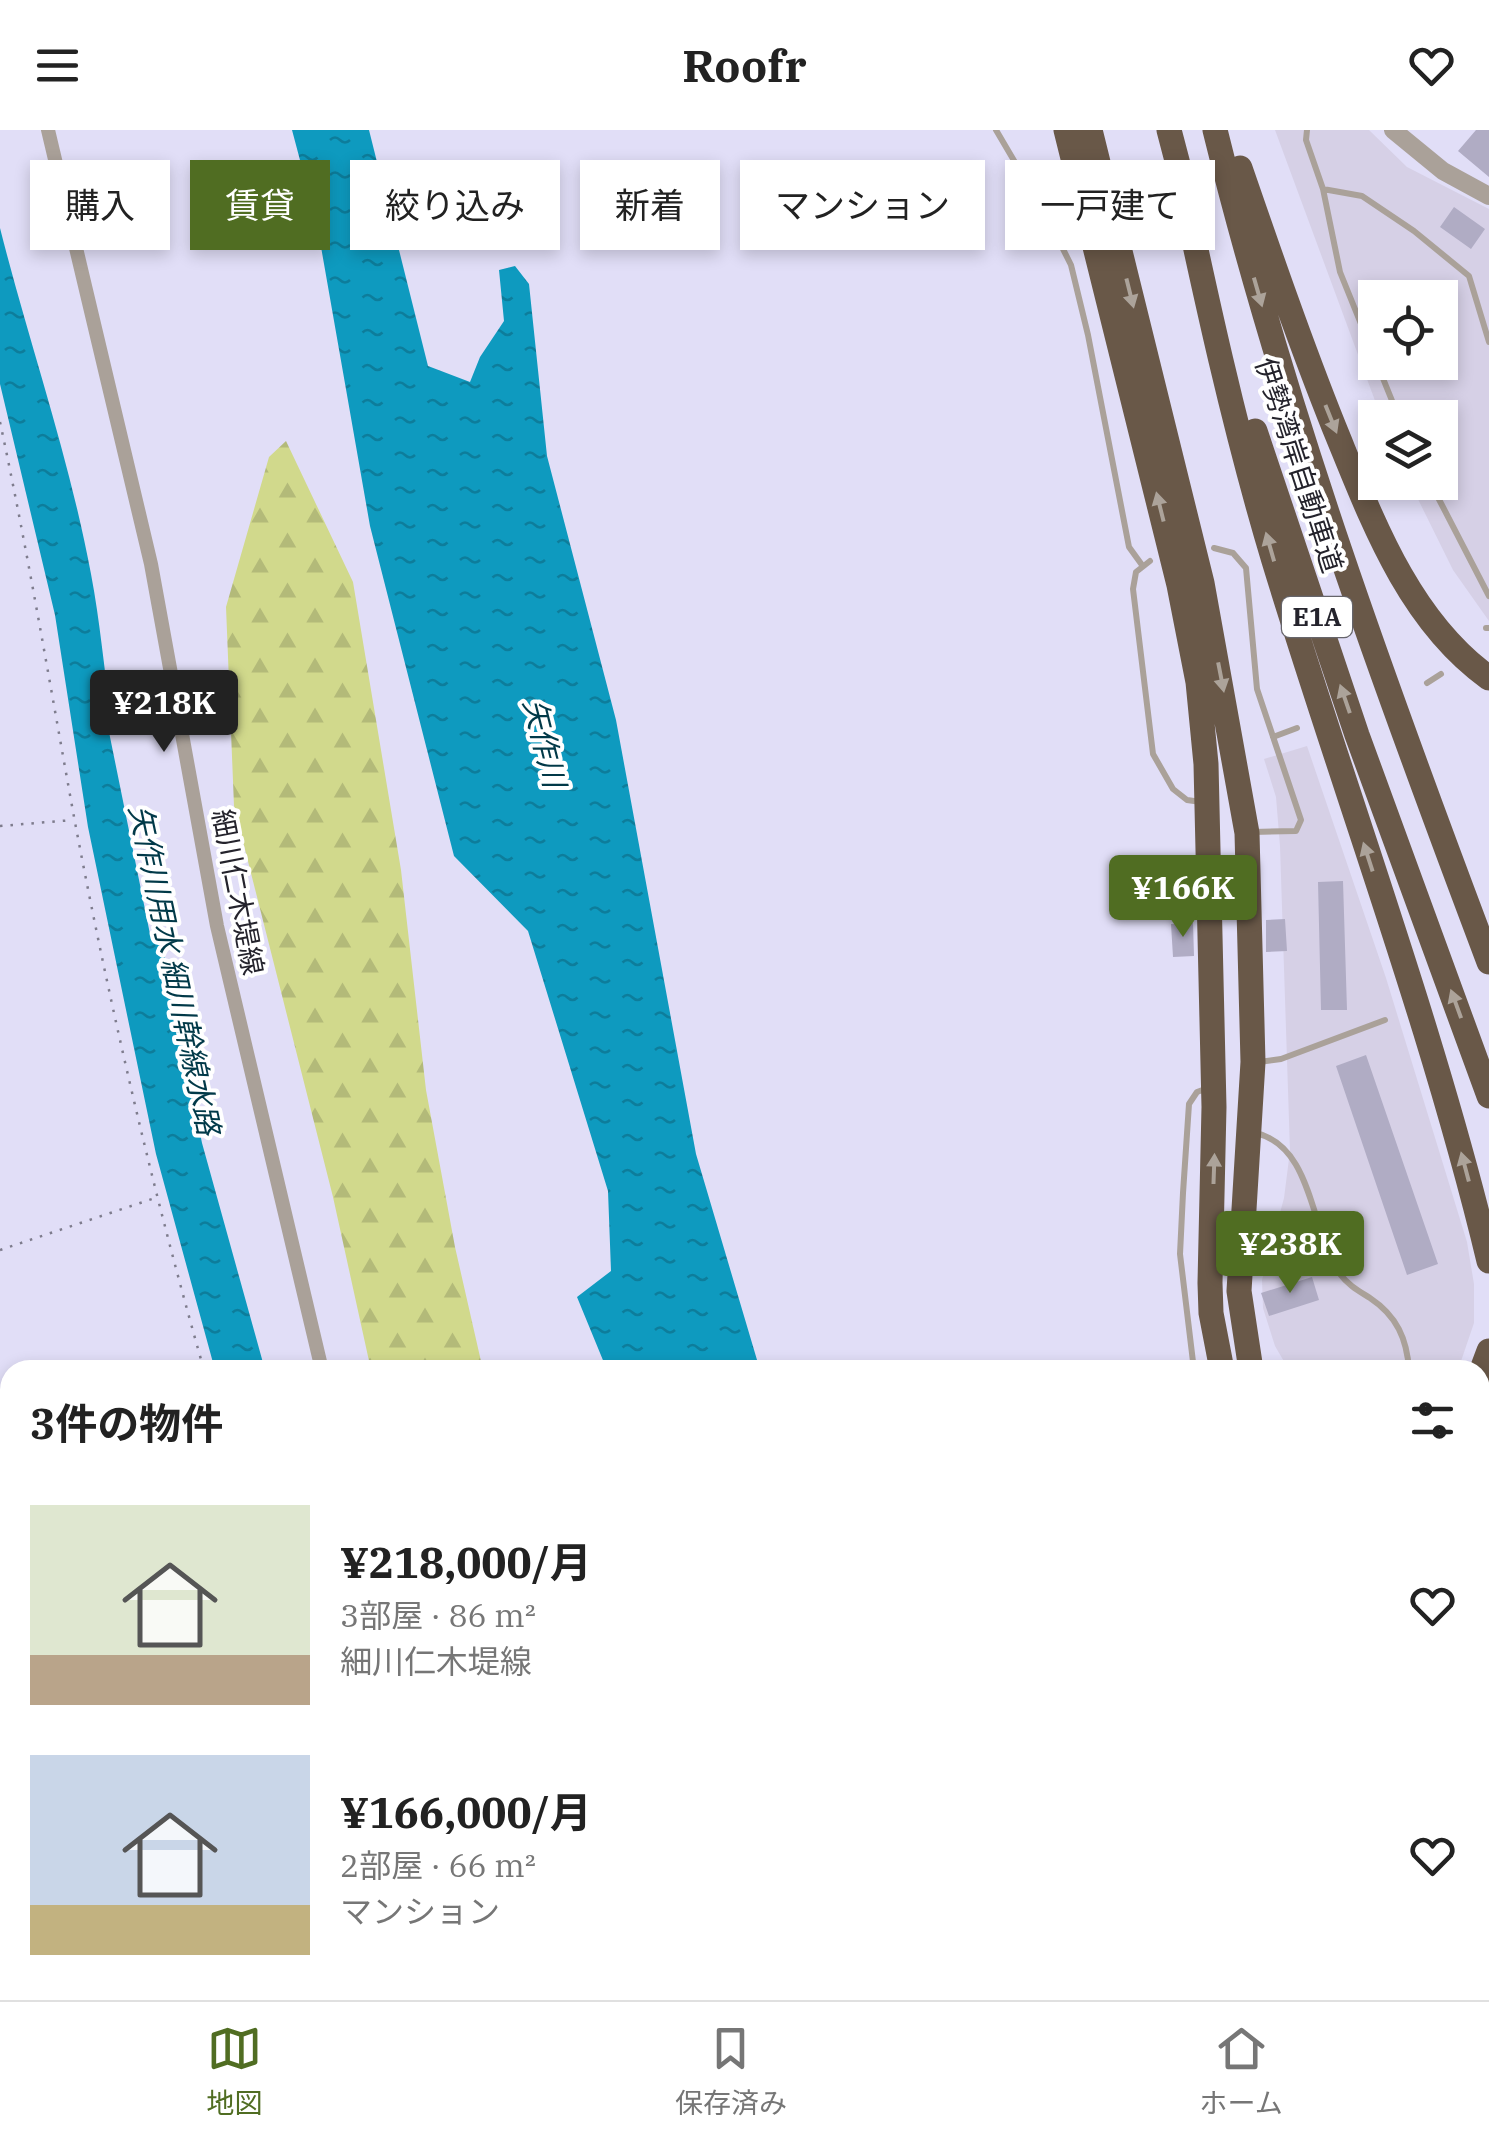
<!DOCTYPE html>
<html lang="ja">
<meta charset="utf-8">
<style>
:root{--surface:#fff;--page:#f6f6f6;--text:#222;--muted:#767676;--line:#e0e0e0;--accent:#506d22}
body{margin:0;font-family:"IBM Plex Serif","Noto Sans JP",serif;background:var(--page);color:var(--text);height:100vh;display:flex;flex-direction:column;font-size:38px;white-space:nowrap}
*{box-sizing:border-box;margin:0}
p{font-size:32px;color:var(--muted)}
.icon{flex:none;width:55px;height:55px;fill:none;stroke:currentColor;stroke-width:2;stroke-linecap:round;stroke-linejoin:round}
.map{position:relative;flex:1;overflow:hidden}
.panel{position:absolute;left:0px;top:1230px;width:1490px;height:640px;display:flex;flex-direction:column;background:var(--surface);border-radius:30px 30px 0 0;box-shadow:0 5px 15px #0003}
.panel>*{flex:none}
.top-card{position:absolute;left:30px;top:30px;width:1430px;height:90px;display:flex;gap:20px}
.controls{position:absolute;left:1358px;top:150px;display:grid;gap:20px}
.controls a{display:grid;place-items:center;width:100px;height:100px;border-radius:0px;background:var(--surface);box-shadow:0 5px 15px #0003;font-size:50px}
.price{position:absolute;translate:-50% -85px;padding:0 22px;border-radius:10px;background:var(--accent);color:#fff;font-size:32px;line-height:65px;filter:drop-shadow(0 2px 5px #0008)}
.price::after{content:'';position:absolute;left:50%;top:60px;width:30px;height:22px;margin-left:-15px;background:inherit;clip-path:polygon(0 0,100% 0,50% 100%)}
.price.selected{background:#222;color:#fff}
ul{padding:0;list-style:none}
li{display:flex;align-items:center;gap:30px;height:250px;padding:0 30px}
li span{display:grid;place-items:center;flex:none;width:280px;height:200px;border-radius:0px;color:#555}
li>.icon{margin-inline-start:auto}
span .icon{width:120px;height:120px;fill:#fffc;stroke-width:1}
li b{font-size:42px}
h2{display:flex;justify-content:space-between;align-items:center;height:120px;padding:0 30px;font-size:42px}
.tag{padding:0 35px;border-radius:0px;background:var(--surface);box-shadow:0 5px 15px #0003;font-size:35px;line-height:90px}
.tag.selected{background:var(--accent);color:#fff}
header{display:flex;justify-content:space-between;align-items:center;height:130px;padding:0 30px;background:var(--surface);font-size:45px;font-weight:700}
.menu{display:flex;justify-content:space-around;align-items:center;height:140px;border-top:2px solid var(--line);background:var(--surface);font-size:28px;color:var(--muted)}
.menu a{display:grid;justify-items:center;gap:5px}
.menu .selected{color:var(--accent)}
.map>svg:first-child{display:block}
.commercial{fill:#d6d0e6;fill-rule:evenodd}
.forest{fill:url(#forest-firs)}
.water{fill:url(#water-ripples)}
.building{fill:#b0acc4}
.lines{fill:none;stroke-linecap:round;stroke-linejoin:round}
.path{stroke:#7e7c8d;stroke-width:2.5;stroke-dasharray:2.5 8;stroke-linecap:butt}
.service{stroke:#aaa199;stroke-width:6}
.minor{stroke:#aaa199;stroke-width:14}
.tertiary{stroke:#aaa199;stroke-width:18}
.motorway{stroke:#695848;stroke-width:25}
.oneway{fill:#aca39a}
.labels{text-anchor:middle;stroke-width:8;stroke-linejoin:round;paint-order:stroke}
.shield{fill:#fff;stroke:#66656b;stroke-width:2.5}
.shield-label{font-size:25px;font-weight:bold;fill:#24232c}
.street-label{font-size:28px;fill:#24232c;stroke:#fff}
.water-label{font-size:30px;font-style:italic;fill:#013948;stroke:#fff}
</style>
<header><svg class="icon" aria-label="menu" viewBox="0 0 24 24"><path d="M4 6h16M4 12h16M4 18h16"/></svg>Roofr<svg class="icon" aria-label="heart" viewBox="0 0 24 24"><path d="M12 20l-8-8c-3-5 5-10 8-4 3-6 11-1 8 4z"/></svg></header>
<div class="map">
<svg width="1489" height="1870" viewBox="0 0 1489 1870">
<defs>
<pattern id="forest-firs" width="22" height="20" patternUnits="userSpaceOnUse" patternTransform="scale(2.5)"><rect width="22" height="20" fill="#d1d98c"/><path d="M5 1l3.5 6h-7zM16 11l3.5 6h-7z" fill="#b3ba79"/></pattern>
<pattern id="water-ripples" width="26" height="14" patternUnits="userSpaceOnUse" patternTransform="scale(2.5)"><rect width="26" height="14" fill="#0e9abf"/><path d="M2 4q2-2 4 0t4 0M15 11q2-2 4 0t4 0" fill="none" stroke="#0d7d9b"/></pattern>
</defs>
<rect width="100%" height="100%" fill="#e1def7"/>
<!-- commercial -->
<path class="commercial" d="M1275,0H1369L1407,37L1489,79V491L1453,440L1410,353L1440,352V288L1381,287ZM1375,168H1440V232H1375Z
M1307,616L1386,848L1467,1112L1474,1154V1193L1458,1240H1289L1275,1216L1263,1178L1262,1150L1284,1068L1290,1021L1280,716L1276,667L1264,629Z"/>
<!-- forest -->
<path class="forest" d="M286,311L353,452L401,740L426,960L455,1117L483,1240H371L333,1067L234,676L226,477L269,327Z"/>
<!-- water -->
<path class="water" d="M292,0H369L428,236L470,252L480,227L504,191L499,140L515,136L529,154L547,326L616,590L696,1024L760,1240H607L577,1167L611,1141L608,1061L528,801L454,726L370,396L317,94Z
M0,98C29,213 69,326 91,444C100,491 104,539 111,587L109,602L150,804L163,819L202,1013L265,1240H215L156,1024L88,697L55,485L0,254Z
M714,1860H834L833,1870H715Z"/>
<!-- building -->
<path class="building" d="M1476,0H1489V47L1458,21Z
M1454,77L1485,99L1471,119L1440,97Z
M1343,751L1347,880H1321L1318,752Z
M1285,789L1287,821L1266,822V790Z
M1193,793L1194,826L1173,827L1171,794Z
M1366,925L1438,1134L1407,1145L1336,936Z
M1312,1147L1319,1170L1269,1186L1261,1163Z"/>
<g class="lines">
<!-- path -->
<path class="path" d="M0,292C28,423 50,555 74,687C109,873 152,1058 204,1240
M0,696L73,690
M0,1120L155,1068
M1480,1651L1489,1638
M1280,1860L1286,1870
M1379,1870L1381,1860"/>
<!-- service -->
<path class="service" d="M996,0L1046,85L1071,135L1088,205L1129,417L1142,435
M1307,0L1306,10L1323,59L1340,142L1399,288
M1323,59L1362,66L1414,101L1469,146L1489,212
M1430,352L1489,466
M1214,418L1233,423L1246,438L1257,559L1301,690L1296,701L1253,702
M1150,431L1136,442L1133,459L1153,624L1173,659L1187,670L1201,672
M1486,498H1489
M1427,553L1441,544
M1273,607L1297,598
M1259,932L1281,929L1385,890
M1256,1003C1314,1017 1310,1101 1340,1144C1348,1155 1359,1161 1370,1168C1397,1186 1407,1209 1409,1240
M1194,1240L1180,1124L1183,1063L1189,974L1197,962L1208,958"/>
<!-- minor -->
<path class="minor" d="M48,0L151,434L217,796L322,1240
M0,1305L10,1316
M0,1424L10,1431
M1480,1561L1489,1547
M1480,1830L1489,1833
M482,1860L488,1870
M82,1870L314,1860
M1324,1870L1328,1860"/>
<!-- tertiary -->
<path class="tertiary" d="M1393,0L1443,41L1489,66"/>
<!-- motorway -->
<path class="motorway" d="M1066,0L1179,455L1198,552L1206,634L1214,977L1210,1153L1211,1183L1222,1240
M1090,0L1202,453L1247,703L1253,932L1239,1161L1251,1240
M1169,0L1180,42
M1215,0C1285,284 1386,559 1489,832
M1176,27C1205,163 1234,298 1274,431C1345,664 1432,894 1489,1131
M1240,38C1270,125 1300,212 1334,297C1371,387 1407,489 1489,548
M1255,301L1357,605L1489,966
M1480,1245L1489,1221
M1480,1328L1489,1324
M1480,1353L1489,1349
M1480,1428L1489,1432"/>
</g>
<!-- one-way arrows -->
<defs><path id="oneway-solid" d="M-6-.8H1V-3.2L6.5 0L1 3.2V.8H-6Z" transform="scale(2.5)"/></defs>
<g class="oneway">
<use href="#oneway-solid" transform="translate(1258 162) rotate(74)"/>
<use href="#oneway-solid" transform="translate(1130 163) rotate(76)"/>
<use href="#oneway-solid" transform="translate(1331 289) rotate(68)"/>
<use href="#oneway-solid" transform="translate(1160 377) rotate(-104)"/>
<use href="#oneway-solid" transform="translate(1270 417) rotate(-106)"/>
<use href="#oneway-solid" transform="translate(1221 547) rotate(79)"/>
<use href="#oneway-solid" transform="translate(1345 569) rotate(-109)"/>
<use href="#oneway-solid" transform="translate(1368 727) rotate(-108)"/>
<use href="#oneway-solid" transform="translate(1456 874) rotate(-110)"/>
<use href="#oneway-solid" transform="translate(1465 1037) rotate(-105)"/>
<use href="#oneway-solid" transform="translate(1214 1039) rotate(-88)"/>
</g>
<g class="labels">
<!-- shield labels -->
<rect class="shield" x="1282" y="467" width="70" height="40" rx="8"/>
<g class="shield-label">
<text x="1317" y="496">E1A</text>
</g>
<!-- street labels -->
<g class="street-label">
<text transform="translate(1299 335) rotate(72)" y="10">伊勢湾岸自動車道</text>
<text transform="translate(238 762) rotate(79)" y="10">細川仁木堤線</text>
</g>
<!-- water labels -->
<g class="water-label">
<text transform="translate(544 613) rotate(76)" y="10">矢作川</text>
<text transform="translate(174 840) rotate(78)" y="10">矢作川用水 細川幹線水路</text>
</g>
</g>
</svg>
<div class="controls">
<a><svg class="icon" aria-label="locate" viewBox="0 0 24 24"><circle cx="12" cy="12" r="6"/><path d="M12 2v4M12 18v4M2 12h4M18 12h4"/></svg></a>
<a><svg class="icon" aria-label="layers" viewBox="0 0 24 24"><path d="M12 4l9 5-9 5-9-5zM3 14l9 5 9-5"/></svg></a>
</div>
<b class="price selected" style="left:164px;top:625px">¥218K</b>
<b class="price" style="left:1183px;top:810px">¥166K</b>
<b class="price" style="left:1290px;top:1166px">¥238K</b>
<div class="top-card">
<a class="tag">購入</a>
<a class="tag selected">賃貸</a>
<a class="tag">絞り込み</a>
<a class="tag">新着</a>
<a class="tag">マンション</a>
<a class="tag">一戸建て</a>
</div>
<section class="panel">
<h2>3件の物件<svg class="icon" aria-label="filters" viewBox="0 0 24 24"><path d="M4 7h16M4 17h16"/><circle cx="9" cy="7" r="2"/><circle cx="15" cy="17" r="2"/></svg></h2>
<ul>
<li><span style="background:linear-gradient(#dfe7d0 75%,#b9a48a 0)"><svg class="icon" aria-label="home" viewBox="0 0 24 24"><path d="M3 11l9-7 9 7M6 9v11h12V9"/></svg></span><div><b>¥218,000/月</b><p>3部屋 · 86 m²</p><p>細川仁木堤線</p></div><svg class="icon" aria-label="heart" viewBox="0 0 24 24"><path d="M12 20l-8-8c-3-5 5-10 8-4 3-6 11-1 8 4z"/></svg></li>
<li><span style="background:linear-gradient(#c9d6e8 75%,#c2b280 0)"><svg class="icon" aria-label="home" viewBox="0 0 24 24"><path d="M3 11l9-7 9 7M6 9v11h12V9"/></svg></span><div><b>¥166,000/月</b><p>2部屋 · 66 m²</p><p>マンション</p></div><svg class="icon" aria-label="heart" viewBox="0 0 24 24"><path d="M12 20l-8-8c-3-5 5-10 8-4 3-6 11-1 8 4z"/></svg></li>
</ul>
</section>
</div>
<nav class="menu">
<a class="selected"><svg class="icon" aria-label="map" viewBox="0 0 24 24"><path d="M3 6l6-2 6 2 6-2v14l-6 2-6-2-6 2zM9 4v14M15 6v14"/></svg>地図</a>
<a><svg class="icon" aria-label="saved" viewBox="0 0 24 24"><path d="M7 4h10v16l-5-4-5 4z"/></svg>保存済み</a>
<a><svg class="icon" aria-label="home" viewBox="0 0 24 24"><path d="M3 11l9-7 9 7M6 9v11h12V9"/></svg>ホーム</a>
</nav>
